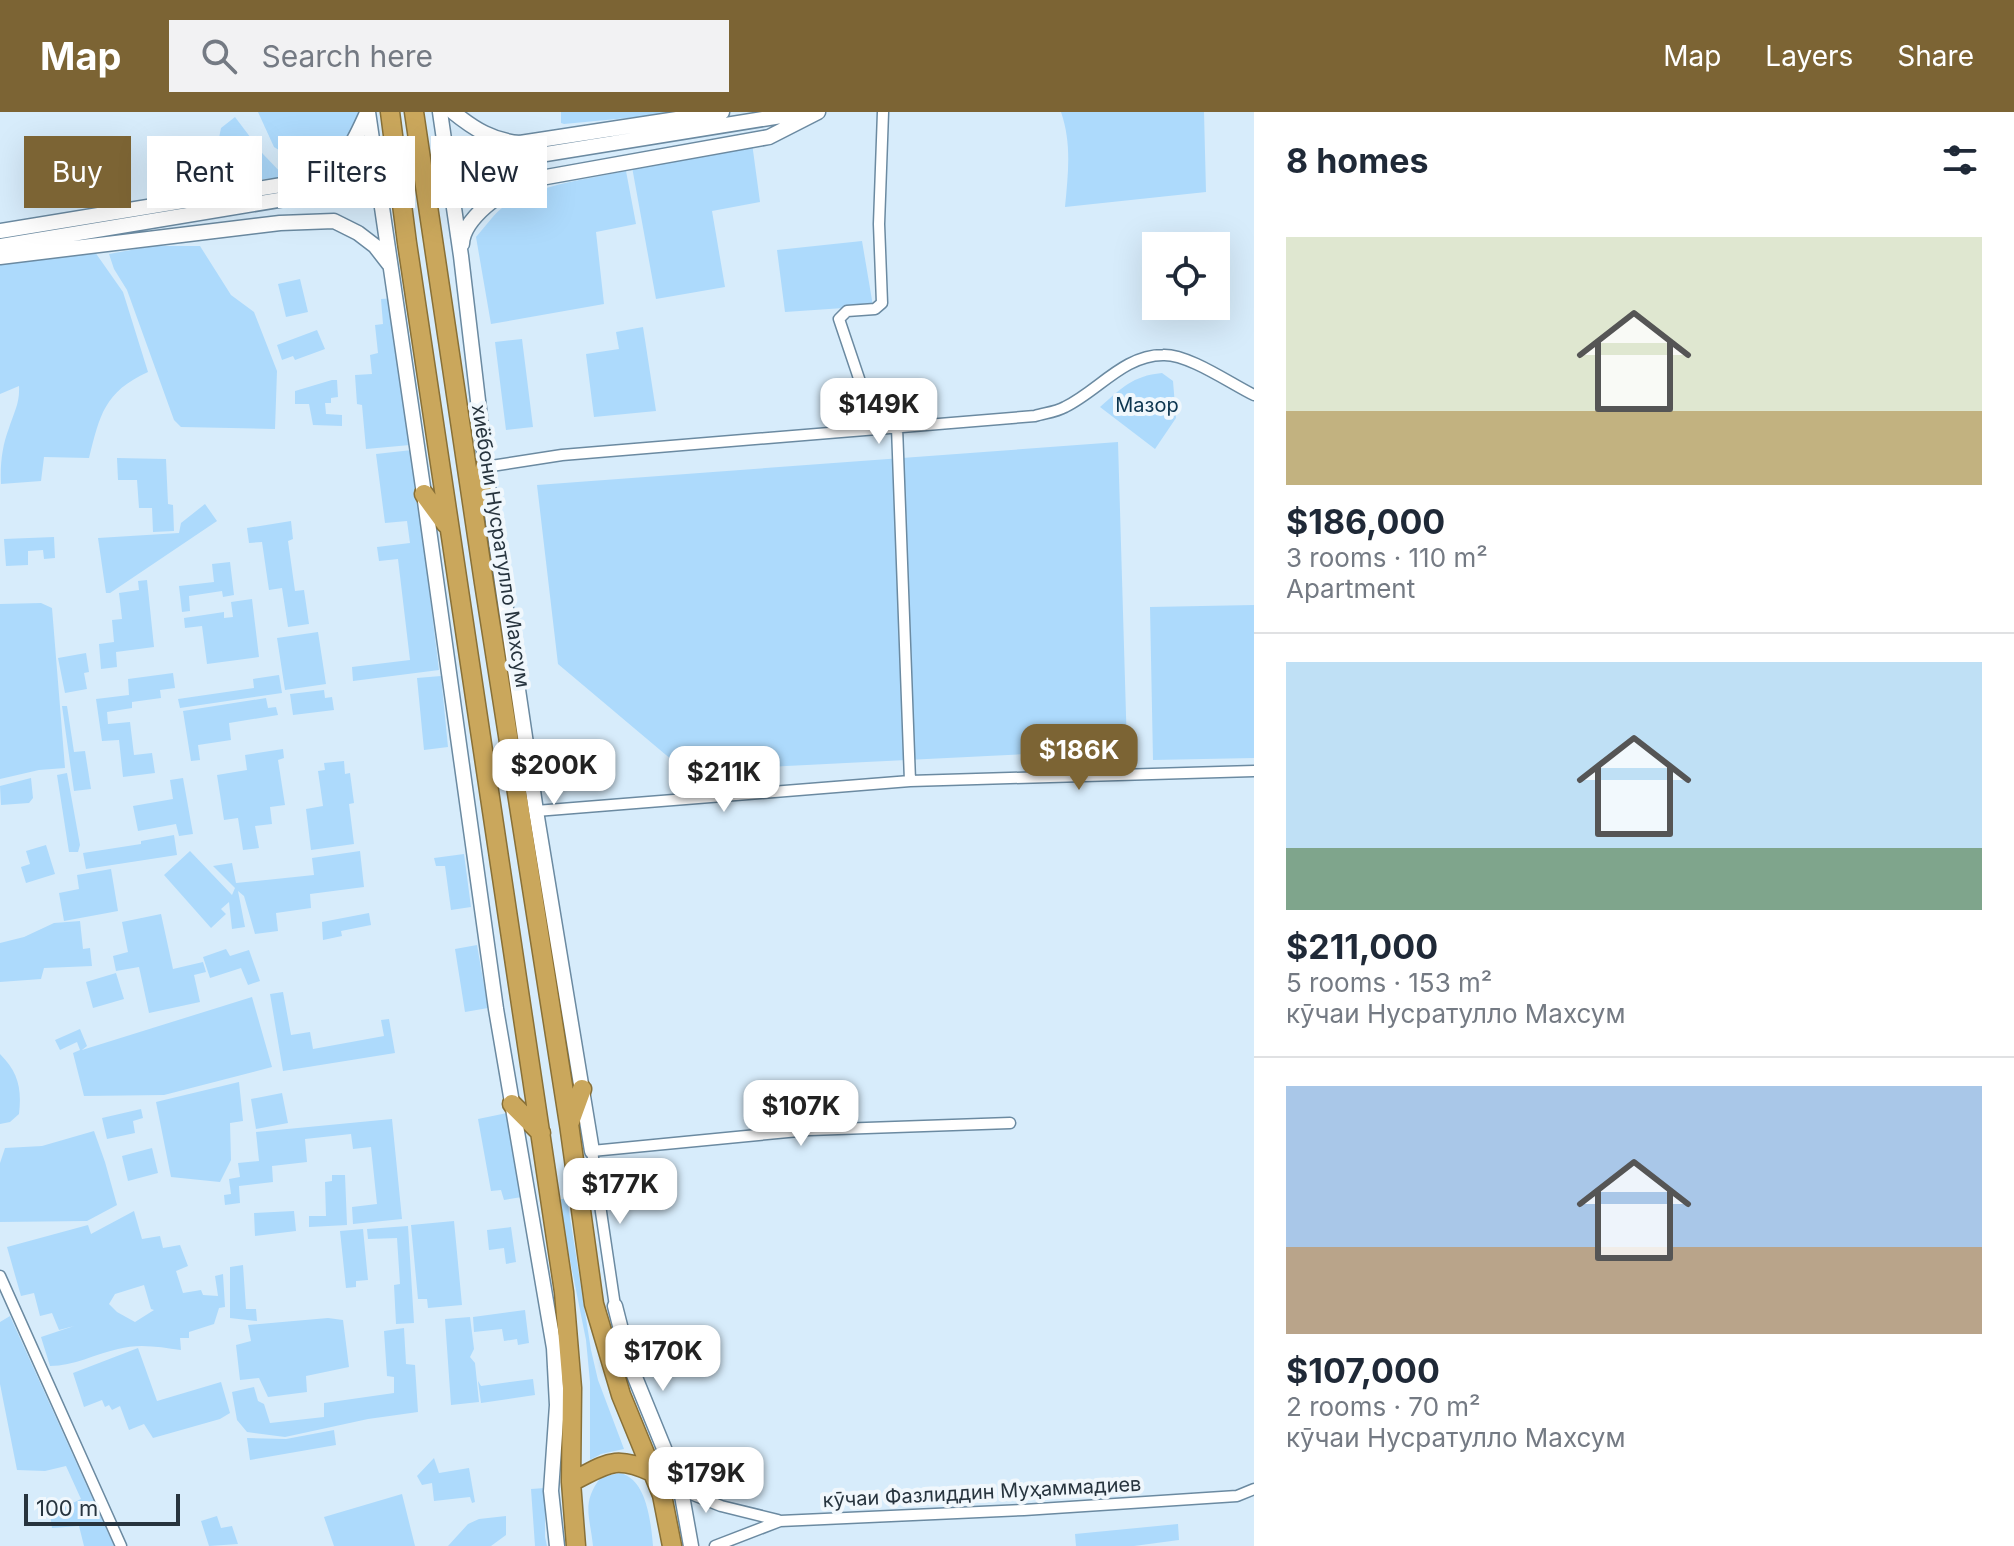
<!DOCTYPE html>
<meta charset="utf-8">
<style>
:root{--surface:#fff;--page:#f2f2f3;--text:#1f2937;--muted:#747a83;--line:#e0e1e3;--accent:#7c6434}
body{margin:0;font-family:Inter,sans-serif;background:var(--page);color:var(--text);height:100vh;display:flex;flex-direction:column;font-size:30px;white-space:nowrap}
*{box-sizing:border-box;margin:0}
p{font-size:26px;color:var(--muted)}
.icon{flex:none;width:44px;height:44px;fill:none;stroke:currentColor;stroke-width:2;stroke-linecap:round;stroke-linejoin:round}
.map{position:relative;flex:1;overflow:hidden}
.panel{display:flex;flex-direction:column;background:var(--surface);width:760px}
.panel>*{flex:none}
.top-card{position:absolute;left:24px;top:24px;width:760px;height:72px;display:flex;gap:16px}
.tools{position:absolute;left:1142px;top:120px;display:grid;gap:16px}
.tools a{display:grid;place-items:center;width:88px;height:88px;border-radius:0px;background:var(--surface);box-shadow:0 8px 32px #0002;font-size:40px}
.scale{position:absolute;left:24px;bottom:20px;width:156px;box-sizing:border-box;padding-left:8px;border:4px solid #27343e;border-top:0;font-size:22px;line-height:28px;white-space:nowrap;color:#27343e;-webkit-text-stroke:6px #f0f7fc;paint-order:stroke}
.price{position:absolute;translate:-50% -68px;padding:0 18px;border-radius:16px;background:#fff;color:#222;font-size:26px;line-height:52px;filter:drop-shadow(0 2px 4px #0008)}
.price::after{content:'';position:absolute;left:50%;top:48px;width:24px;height:18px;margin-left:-12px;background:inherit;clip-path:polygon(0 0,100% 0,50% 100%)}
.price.on{background:var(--accent);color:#fff}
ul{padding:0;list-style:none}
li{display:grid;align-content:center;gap:16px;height:424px;padding:0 32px}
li+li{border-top:2px solid var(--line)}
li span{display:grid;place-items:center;height:248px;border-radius:0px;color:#555}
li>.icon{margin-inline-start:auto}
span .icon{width:144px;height:144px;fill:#fffc;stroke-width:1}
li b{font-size:34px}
h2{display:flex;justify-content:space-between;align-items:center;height:96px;padding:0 32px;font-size:34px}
.tag{padding:0 28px;border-radius:0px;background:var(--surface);box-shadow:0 8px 32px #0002;font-size:28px;line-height:72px}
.tag.on{background:var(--accent);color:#fff}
header{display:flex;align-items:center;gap:48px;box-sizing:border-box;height:112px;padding:0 40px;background:var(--accent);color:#fff}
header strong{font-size:38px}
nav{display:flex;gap:44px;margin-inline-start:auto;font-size:28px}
.search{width:560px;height:72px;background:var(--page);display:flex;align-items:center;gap:20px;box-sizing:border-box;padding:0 28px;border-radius:0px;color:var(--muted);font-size:30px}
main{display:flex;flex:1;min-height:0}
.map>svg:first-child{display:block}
.green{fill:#addafc;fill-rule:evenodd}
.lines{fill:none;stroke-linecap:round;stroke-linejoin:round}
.tertiary-tunnel{stroke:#b4c7d5;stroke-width:14;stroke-dasharray:14 7;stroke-linecap:butt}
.minor-casing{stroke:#6b8aa1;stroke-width:13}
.tertiary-casing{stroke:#6b8aa1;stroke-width:17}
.trunk-casing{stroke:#887037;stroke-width:21}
.minor{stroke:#fff;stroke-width:10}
.tertiary{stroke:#fff;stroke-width:14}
.trunk{stroke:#caa75c;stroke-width:18}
.labels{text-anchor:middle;stroke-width:8;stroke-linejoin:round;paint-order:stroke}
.park-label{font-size:20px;fill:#0c354f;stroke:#f0f7fc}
.street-label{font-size:20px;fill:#27343e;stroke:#f0f7fc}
</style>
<header>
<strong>Map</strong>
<div class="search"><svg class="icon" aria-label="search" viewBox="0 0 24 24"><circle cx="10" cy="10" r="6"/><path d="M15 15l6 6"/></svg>Search here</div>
<nav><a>Map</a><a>Layers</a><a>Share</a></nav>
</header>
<main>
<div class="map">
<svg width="1254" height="1434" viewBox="0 0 1254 1434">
<rect width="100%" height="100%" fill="#d7ecfb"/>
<!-- green -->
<path class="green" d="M258,0H361L348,27L328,51L298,63L282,40L274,35Z
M561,0H690L564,12L561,11Z
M1061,0H1204L1206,80L1065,95C1068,62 1072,32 1061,0Z
M235,5L263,42L285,65L253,68L213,56L221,16Z
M752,31L760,90L712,99L725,175L656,187L632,55Z
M626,59L636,112L596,120L604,192L491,212L476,125C486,114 494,101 506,93C533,74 593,66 626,59Z
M862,129L873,194L785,200L777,138Z
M90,133L123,180L148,260C104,280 100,303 89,346L44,345L41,369L1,372C0,353 2,334 9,316C14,300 20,291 19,274L0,282V145Z
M153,134H200L231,183L254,200L277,259L275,317L181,315L174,308L127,178L114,157L109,142Z
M300,167L308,200L286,205L278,172Z
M398,186L410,333L366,337L362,293L357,292L355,263L372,262L370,243L378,241L375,213L383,212L381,187Z
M643,215L656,299L594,305L586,242L619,237L616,220Z
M317,218L325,237L295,248L293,244L282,248L277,233Z
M522,227L533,315L506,318L495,230Z
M1162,261L1173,269L1176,306L1155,337L1100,295C1122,276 1132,264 1162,261Z
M332,268H337L338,285L331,286V291H325L326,302L342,303V314L313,313L309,292H295V279Z
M1118,330L1127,637L685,659L558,552L537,373Z
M412,338L439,558L353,569L352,555L410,548L398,447L379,449L377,435L410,431L407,409L385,411L376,342Z
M117,346L166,347L168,392L173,393L174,419L153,420L152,396H139L137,368H118Z
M205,392L217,409L110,481H106L98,426L179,421L181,411Z
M291,409L293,427L288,429L295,479L304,478L309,512L288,515L282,476L269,478L262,430L249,431L247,416Z
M54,425L55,446L44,447L43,438L28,439V453L6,454L4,427Z
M230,450L234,483L223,485L222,479L189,484L190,499L182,500L179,474L214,470L212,452Z
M147,468L154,535L116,540L117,555L101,557L99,532L114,530L112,508L122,507L119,481L139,478L138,469Z
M252,487L259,545L207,552L202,514L185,516L184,506L224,500V506L233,505L231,490Z
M41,491L52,496L65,656L39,658L0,667V492Z
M1254,493V646L1153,648L1150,495Z
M318,520L326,572L285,578L277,526Z
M86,541L89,560L84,561L87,577L65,581L58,546Z
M173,561L175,576L160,578L161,586L132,590V596L107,600L108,612L130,610L134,643L152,641L155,661L123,665L119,628L102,629L96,587L129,583L128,567Z
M279,563L282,581L180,596L178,587L254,576L253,567Z
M441,564L448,635L424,638L417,566Z
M324,578L325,586L332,585L334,598L293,603L290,582Z
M266,586L268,596L276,595L278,603L229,611L231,628L198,633L200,648L191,649L183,599Z
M62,594H67L74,640L85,639L91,677L74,679Z
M283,637L284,646L278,648L285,693L270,695L272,712L255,714L259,736L243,738L238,706L224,708L217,663L247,658L245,643Z
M344,649L345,662L350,661L354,691L349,692L354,732L311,738L306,697L323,694L318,659L325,658L324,651Z
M67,661L80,733L78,740H69L57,663Z
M31,666L33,686L29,691L1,693L0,674Z
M183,666L193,722L179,724L176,712L138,719L133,694L173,687L170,668Z
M174,723L177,743L86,757L83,741L141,732V729Z
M46,733L55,762L26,771L21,755L30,752L26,739Z
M190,739L232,783L235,776L213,754L232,751L236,771L314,763L312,746L360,739L364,775L310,782L311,796L276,801L278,819L255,822L244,784L238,779L245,815L232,817L229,790L221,797L226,802L211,816L164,763Z
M464,742L471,795L451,798L445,754H436L434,746Z
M111,757L118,799L64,809L59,781L79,777L77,763Z
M369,801L371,813L341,819L342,824L323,828L322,810Z
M161,802L173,857L203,850L206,860L194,863L200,890L149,901L139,855L116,859L113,844L128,840L122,810Z
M80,809L83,837L90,836L92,854L44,856L41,867L0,870V831L24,825L54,811Z
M477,833L488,896L465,900L455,837Z
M226,837L230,844L249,838L260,869L248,873L241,856L210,866L203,845Z
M116,861L124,887L93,896L86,870Z
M283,880L291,923L310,920L313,937L384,924L381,908L389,907L395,941L283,959L270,882Z
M252,885L272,955L164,983L84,984L73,941L80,938L77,930L60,938L55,928L80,917L87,934L82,938Z
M0,942C18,960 22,976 19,1002L10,1010L0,1012Z
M239,970L243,1009L230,1011L231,1048L220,1070L171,1065L156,990Z
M282,981L288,1011L256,1017L251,987Z
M141,997L143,1006L133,1009L135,1021L107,1027L102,1006Z
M507,1001L522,1085L504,1088L501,1078L491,1079L478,1007Z
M392,1007L402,1107L353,1112L352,1095L377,1092L371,1035L353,1037L351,1022L305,1027L307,1050L272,1054L273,1070L239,1074L240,1091L225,1093L224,1083L231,1082L229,1067L240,1065L238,1051L259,1049L256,1020Z
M94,1019L105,1050L117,1093L87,1109L0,1110V1051L5,1036L42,1034Z
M152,1036L158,1061L128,1069L122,1044Z
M332,1063H345L347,1113L309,1115V1104H326L325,1070L332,1069Z
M561,1087H565L568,1093L591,1238L598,1268L624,1337L601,1342L590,1348V1270L586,1228L559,1093Z
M134,1099L142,1127L160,1124L163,1136L180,1133L188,1154L176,1159L183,1181L201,1178L203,1183L218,1184L215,1164L223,1162L225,1195L219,1196L214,1212L189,1220V1226H180L181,1238C160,1235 139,1231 118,1237C95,1242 74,1254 50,1254L41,1225L74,1214L59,1218L52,1201L40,1204L34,1181L21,1184L7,1135L88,1113L91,1122ZM144,1173L151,1197L154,1198L135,1210L117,1200L109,1192L115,1182Z
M294,1099L296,1119L255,1124L254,1101Z
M454,1109L462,1193L428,1196L427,1187H418L411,1113Z
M408,1114L414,1211L396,1212L394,1173L400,1172L397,1126L368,1127L367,1117Z
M511,1115L516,1150L506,1152L504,1136L489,1138L487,1118Z
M363,1117L368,1168L356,1169V1175L346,1176L340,1119Z
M243,1153L246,1197H256L257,1209L230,1206V1155Z
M525,1198L529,1231L518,1233L517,1227L504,1229L502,1217L474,1220L473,1205Z
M10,1204L114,1434H84L79,1414L52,1416L50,1402L81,1387L66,1354L45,1359L17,1358L0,1272V1210Z
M470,1205L474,1237L470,1245L475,1251L479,1290L451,1293L445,1207Z
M328,1206L343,1208L349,1255L306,1264L307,1280L268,1285L259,1266L240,1268L236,1233L251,1229L248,1213Z
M404,1216L406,1252L415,1253L418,1300L368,1307L285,1325L247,1320L237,1308L232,1280L254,1275L258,1289L264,1292L270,1311L324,1305V1291L394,1281V1265L387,1264L384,1219Z
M138,1236L157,1289L221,1270L230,1301L220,1307L153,1326L144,1312L129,1318L120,1294L112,1298L109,1293L105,1295L102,1288L84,1295L73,1261Z
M533,1267L535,1283L481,1291L478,1269L481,1274Z
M334,1318L336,1333L250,1348L247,1326L286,1327Z
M434,1346L439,1361L469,1356L475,1390L472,1391L470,1385L434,1389L432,1371L422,1373L417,1364Z
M620,1361C647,1367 651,1411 653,1434H593C590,1404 581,1391 601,1365Z
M545,1376V1425L547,1434H535L531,1377Z
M402,1382L415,1434H334L324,1405Z
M217,1404L221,1416L232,1414L238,1432L209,1434L201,1409Z
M506,1404V1423L491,1434H448L468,1412L479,1407Z
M1178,1412L1179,1428L1134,1434H1076L1075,1422Z"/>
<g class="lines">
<!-- tertiary-tunnel -->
<path class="tertiary-tunnel" d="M369,73L458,56"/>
<!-- minor casing -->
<g class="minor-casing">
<path id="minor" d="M897,315L910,669
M876,317L839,207L847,199L875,197L882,191L879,112L883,0
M485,355L562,343L1035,304C1045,301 1056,300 1065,295C1098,279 1124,243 1163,243C1189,242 1231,272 1254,283
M536,699L910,669L1254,659
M0,1164L121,1434
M615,1194L592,1039L809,1018L1010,1011
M681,1378L721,1394L778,1408
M715,1434L780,1409L1024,1398L1237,1384L1254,1377"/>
</g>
<!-- tertiary casing -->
<g class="tertiary-casing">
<path id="tertiary" d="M368,0L424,382L496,897L554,1236L557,1293L551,1379L557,1434
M440,0L461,144L489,382L536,699L592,1039
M453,0C474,17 493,29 520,31L722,0
M459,56L806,0
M0,119L306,69C344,55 351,36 367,1
M462,132C463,106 503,79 524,69L769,25L818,0
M0,134L369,73
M0,145L280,111L334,109L358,121L375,134L389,152
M615,1194L630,1253L681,1378L691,1434"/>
</g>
<!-- trunk casing -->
<g class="trunk-casing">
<path id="trunk" d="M390,0L407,131L564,1180L572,1276L571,1370L576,1434
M414,0L484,471L569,1012L594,1192L621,1283L662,1383L672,1434
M424,382L446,412
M478,397L485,355
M512,992L541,1021
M570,1010L582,977
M571,1370C606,1353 613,1342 652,1360"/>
</g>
<!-- minor -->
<use href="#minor" class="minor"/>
<!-- tertiary -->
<use href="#tertiary" class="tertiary"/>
<!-- trunk -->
<use href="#trunk" class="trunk"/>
</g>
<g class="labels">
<!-- park labels -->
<g class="park-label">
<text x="1147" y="300">Мазор</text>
</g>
<!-- street labels -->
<g class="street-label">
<text transform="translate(501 434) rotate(81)" y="7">хиёбони Нусратулло Махсум</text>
<text transform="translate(982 1380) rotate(-3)" y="7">кӯчаи Фазлиддин Муҳаммадиев</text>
</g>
</g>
</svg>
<div class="tools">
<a><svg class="icon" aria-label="locate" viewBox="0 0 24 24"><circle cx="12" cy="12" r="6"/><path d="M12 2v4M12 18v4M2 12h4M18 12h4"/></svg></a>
</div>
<div class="scale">100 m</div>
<b class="price" style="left:879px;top:334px">$149K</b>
<b class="price on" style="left:1079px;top:680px">$186K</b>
<b class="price" style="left:554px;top:695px">$200K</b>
<b class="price" style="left:724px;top:702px">$211K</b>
<b class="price" style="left:801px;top:1036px">$107K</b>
<b class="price" style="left:620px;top:1114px">$177K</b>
<b class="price" style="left:663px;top:1281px">$170K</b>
<b class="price" style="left:706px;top:1403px">$179K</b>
<div class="top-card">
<a class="tag on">Buy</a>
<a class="tag">Rent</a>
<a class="tag">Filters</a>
<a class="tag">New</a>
</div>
</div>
<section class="panel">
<h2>8 homes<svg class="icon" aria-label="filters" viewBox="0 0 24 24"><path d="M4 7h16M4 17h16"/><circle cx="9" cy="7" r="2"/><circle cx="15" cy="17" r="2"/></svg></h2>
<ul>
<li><span style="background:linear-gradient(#dfe7d0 70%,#c2b280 0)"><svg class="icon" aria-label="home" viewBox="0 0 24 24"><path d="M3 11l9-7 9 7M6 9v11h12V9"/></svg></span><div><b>$186,000</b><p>3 rooms · 110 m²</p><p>Apartment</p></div></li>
<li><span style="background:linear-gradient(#bfe0f5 75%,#7fa58c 0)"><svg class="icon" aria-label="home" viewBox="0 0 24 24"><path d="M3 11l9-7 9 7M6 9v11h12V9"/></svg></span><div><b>$211,000</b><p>5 rooms · 153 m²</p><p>кӯчаи Нусратулло Махсум</p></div></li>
<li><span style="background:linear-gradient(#a9c7e8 65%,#b9a48a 0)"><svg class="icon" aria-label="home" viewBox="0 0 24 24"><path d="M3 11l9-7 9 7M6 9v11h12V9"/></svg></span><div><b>$107,000</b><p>2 rooms · 70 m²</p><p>кӯчаи Нусратулло Махсум</p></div></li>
</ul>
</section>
</main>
